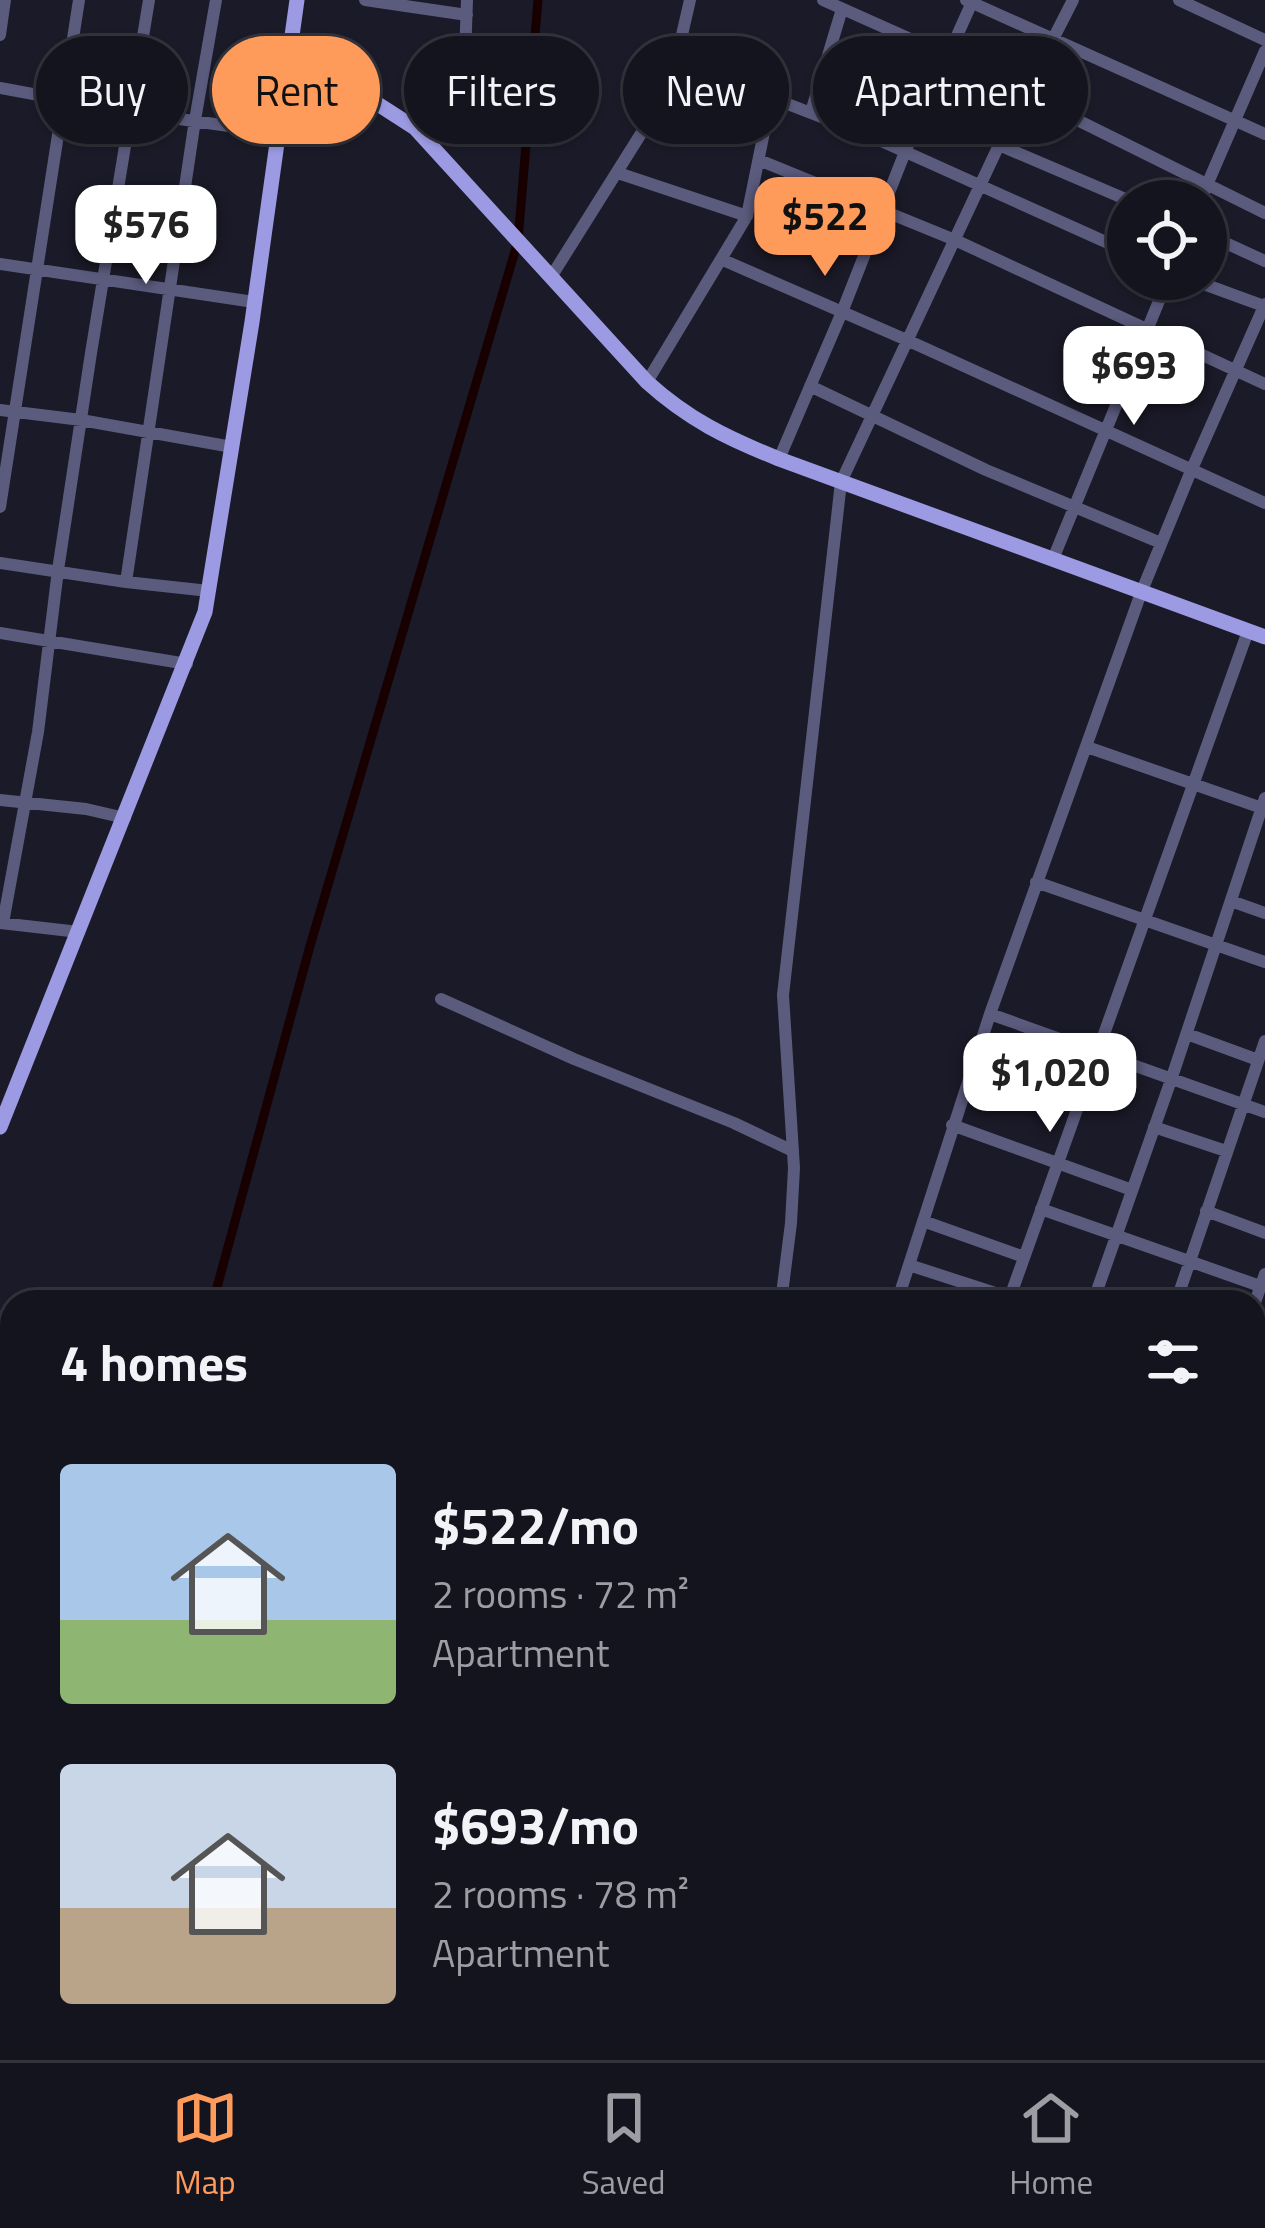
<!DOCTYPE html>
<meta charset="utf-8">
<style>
:root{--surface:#14141e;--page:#21212b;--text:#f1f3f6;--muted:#9d9ea4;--line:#33333c;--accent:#ff9b5a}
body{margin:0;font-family:"Titillium Web",sans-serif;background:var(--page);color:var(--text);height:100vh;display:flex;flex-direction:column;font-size:45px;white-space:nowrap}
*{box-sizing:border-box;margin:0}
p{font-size:39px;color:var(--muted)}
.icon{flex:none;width:66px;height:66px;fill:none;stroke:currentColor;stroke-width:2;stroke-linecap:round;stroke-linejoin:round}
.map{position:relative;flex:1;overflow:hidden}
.panel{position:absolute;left:0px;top:1290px;width:1266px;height:771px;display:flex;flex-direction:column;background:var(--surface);border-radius:36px 36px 0 0;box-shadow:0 3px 9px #0004,0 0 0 3px var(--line)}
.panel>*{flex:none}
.guide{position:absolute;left:36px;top:36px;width:1194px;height:108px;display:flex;gap:24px}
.controls{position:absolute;left:1107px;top:180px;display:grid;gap:24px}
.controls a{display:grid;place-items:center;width:120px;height:120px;border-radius:50%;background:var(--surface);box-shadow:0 3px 9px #0004,0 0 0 3px var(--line);font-size:60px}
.price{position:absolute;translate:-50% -102px;padding:0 27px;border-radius:24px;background:#fff;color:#222;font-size:39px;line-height:78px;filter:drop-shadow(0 3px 6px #0008)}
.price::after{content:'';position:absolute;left:50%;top:72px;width:36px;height:27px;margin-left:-18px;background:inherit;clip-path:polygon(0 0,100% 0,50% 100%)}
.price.selected{background:var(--accent);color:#111}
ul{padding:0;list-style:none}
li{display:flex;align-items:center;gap:36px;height:300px;padding:0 60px}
li span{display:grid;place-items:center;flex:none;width:336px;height:240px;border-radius:12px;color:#555}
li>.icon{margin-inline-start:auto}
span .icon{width:144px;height:144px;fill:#fffc;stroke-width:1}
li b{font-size:51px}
h2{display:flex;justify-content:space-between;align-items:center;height:144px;padding:0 60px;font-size:51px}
.pill{padding:0 42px;border-radius:54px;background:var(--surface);box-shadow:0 3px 9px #0004,0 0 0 3px var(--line);font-size:42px;line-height:108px}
.pill.selected{background:var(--accent);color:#111}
.tab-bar{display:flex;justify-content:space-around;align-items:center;height:168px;border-top:3px solid var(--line);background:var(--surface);font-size:33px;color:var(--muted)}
.tab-bar a{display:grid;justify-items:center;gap:6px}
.tab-bar .selected{color:var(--accent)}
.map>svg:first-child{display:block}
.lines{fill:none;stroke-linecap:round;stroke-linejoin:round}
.canal{stroke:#180000;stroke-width:9}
.minor{stroke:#5b5b7e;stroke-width:12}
.major{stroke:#9c9ae2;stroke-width:15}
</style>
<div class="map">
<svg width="1265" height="2060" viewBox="0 0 1265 2060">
<rect width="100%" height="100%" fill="#1b1a28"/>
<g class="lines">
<!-- canal -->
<path class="canal" d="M213,1302L310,946L518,241L538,0
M39,2060L41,2049
M482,2060L485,2049"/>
<!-- minor -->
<path class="minor" d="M365,0L467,15
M823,0L946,55L1265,213
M966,0L1265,134
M1179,0L1265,40
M0,35L5,0
M676,61L868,135L1128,252
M0,88L130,112L278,133
M811,112L842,9
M415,128L464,85L467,0
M999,145L1130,201
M759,160L955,240L1265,384
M618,173L747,216
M1200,201L1265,51
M1206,234L1265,261
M723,260L909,341L1265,503
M0,264L254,302
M551,277L664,97L676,61L690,0
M1190,279L1264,306
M647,382L747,216L771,98
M810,386L986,470L1161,543
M0,410L81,420L232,447
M779,459L842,312L905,152L973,0
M0,507L79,0
M1053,559L1168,279
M0,563L126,582L209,591
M126,582L195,120L216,0
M0,633L187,664
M1087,747L1265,809
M0,800L86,809L125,818
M1036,882L1265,962
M1231,901L1265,913
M0,923L79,932
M3,923L38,732L58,570L91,353L149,0
M441,999L574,1059L734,1123L793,1151
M990,1014L1265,1112
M1187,1034L1258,1060
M952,1125L1132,1190
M1154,1127L1226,1151
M1041,1209L1260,1286
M1206,1211L1265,1233
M923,1221L1024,1257
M909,1265L1023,1302
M1010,1297L1248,631
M781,1302L791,1223L794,1168L783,995L841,482L999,145L1073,0
M897,1302L990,1014L1141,593L1191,471L1265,304
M1093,1302L1171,1080L1265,798
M1176,1302L1265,1041
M1254,1305L1265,1274
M1254,1378L1265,1382
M0,1531L12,1533
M1254,1732L1265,1733
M0,2007L12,1949
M596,2060L597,2049"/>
<!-- major -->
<path class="major" d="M292,43L320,78L370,99L415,128L647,382C689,420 727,438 779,459L1265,637
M0,1127L205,612L252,322L297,0"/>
</g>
</svg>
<div class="controls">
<a><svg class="icon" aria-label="locate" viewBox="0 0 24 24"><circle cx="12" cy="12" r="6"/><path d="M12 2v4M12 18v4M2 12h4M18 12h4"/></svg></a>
</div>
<b class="price selected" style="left:825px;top:279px">$522</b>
<b class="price" style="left:146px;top:287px">$576</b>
<b class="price" style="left:1134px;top:428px">$693</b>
<b class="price" style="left:1050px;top:1135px">$1,020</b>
<div class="guide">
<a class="pill">Buy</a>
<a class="pill selected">Rent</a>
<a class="pill">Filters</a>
<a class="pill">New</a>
<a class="pill">Apartment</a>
</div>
<section class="panel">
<h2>4 homes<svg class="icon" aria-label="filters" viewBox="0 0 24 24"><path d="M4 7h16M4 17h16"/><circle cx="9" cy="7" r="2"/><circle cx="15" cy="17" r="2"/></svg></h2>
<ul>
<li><span style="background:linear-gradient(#a9c7e8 65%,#8fb573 0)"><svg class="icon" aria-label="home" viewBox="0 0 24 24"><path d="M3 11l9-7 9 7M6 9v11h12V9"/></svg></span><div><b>$522/mo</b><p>2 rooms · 72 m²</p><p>Apartment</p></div></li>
<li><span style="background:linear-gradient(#c9d6e8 60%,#b9a48a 0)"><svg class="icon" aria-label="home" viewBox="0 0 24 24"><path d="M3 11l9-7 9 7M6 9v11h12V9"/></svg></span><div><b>$693/mo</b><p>2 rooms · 78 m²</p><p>Apartment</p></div></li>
</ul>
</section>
</div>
<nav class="tab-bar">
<a class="selected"><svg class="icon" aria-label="map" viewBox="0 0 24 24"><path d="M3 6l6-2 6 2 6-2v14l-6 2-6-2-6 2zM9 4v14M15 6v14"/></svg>Map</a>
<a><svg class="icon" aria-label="saved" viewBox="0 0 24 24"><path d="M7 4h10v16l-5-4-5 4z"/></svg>Saved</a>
<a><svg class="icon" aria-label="home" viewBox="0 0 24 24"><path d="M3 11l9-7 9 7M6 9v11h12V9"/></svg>Home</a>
</nav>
